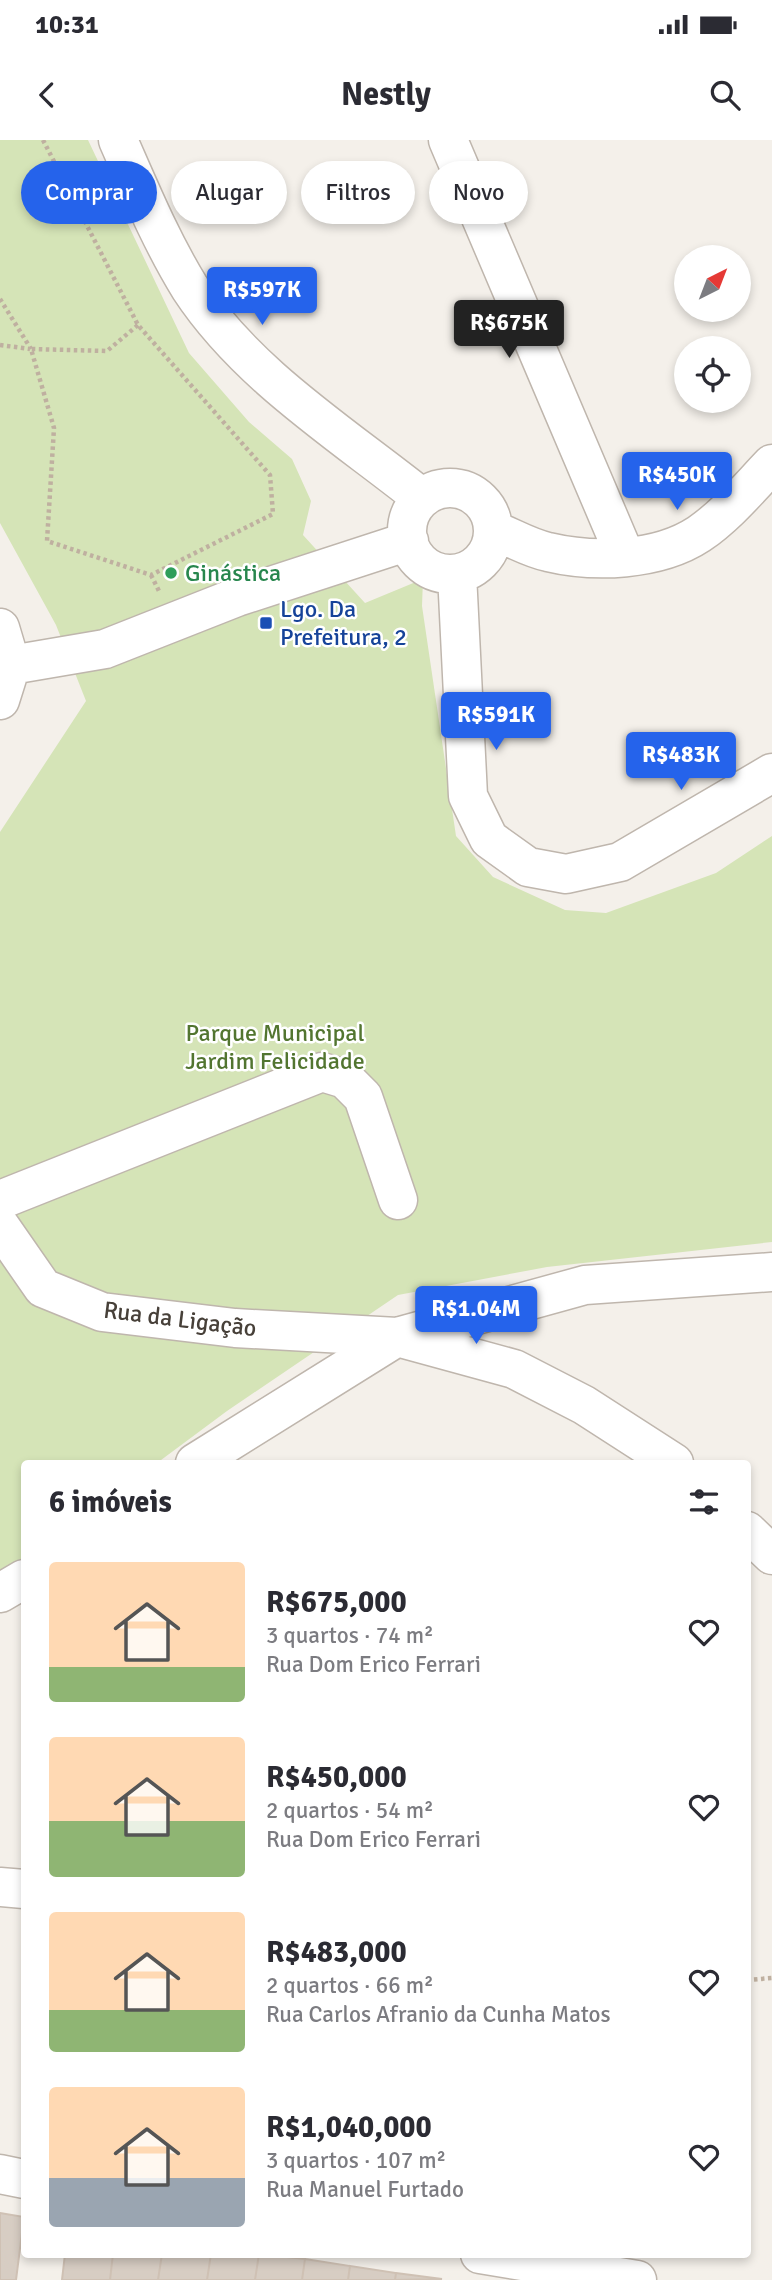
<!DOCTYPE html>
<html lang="pt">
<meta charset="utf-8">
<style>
:root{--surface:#fff;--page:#f7f7f7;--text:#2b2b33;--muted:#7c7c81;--accent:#2563eb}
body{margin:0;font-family:Signika,sans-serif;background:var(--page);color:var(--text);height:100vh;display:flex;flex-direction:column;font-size:26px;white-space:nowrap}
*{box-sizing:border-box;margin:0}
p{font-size:23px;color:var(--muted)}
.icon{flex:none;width:38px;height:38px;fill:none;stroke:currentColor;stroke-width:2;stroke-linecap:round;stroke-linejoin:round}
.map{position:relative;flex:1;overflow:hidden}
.sheet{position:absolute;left:21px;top:1320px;width:730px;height:798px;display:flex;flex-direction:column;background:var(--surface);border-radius:7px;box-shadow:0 4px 10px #0003}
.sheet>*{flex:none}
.banner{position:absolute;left:21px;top:21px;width:732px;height:63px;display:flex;gap:14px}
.needle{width:46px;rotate:42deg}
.buttons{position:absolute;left:674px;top:105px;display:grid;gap:14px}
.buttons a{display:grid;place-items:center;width:77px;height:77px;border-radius:50%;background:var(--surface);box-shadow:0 4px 10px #0003;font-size:35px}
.price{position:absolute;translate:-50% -60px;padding:0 16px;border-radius:7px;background:var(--accent);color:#fff;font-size:23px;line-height:46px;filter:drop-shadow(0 2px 4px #0008)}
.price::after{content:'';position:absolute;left:50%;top:42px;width:21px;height:16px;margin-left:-10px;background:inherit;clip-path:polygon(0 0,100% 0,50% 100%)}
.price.active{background:#222;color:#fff}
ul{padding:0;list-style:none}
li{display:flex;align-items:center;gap:21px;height:175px;padding:0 28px}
li span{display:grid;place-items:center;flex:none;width:196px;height:140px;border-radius:7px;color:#555}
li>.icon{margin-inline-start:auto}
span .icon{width:84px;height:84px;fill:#fffc;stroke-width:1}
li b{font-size:30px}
h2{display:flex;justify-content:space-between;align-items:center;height:84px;padding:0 28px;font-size:30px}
.tag{padding:0 24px;border-radius:32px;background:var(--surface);box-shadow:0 4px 10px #0003;font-size:24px;line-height:63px}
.tag.active{background:var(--accent);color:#fff}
.status{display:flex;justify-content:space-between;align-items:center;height:49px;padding:0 35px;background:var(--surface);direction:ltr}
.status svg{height:19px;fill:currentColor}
header{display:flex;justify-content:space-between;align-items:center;height:91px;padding:0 28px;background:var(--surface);font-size:32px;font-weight:700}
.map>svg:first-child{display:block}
.green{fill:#d5e4b7}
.building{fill:#d7cdc3;stroke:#cfc1b4;stroke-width:2}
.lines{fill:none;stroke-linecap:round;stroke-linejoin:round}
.minor-casing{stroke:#bfb6ad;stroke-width:41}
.path{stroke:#bfb0a0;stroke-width:4.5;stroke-dasharray:3.5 3.5;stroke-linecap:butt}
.minor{stroke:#fff;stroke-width:38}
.leisure-dot{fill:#2e9e5b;stroke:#fff;stroke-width:2.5}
.transit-dot{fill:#1a4fb4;stroke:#fff;stroke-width:2.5}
.labels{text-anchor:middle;stroke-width:5;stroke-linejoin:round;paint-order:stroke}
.leisure-label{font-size:24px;fill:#27864d;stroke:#fff;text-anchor:start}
.transit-label{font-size:24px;fill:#164399;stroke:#fff;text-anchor:start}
.park-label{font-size:24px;fill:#527530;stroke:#fff}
.street-label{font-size:24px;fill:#474039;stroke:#fff}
</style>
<div class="status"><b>10:31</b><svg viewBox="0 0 49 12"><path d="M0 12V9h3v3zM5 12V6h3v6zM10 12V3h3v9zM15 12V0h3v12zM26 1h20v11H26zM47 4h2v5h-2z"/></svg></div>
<header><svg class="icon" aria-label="back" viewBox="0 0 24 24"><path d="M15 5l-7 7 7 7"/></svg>Nestly<svg class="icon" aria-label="search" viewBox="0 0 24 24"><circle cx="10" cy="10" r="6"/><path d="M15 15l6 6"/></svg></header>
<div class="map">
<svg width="772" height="2140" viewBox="0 0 772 2140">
<rect width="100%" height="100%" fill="#f4f0ea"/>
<!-- green -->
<path class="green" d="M0,0H88L189,213L249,282L292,319L311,361L303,395L365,463L423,439L422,466L456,696L493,737L565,770L606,773L716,733L772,696V1102L547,1127L398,1155L227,1271L157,1323H24V1418L0,1435V692L86,561L56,485L0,383Z"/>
<!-- building -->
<path class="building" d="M0,2073L24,2077L16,2140H0Z
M65,2114H113L110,2140H62Z
M113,2114H162L158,2140H110Z
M162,2114H211L207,2140H158Z
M211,2114H259L255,2140H207Z
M259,2114L305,2119L302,2140H255Z
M305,2119L350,2126L348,2140H302Z
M350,2126L396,2133L395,2140H348Z
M396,2133L442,2139L395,2140Z"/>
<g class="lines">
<!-- minor casing -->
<g class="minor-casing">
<path id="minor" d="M118,0C140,50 161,101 190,148C247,235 342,294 422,358
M448,0L625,416
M407 391a43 43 0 1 1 86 0a43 43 0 1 1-86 0Z
M493,390C511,397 529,408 548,412C594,423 658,421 699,394C727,375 749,348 772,324
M457,434L468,656L489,699L528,727L566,734L620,722L772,633
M0,488L11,525L0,560
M11,525L105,509L237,457L409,401
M0,1060L322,932L345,939L363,957L398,1060
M0,1086L43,1148L102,1172L235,1188L397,1197L514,1229L584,1265L674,1323
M195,1323L397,1197L585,1145L772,1132
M747,1391L772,1415
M0,1453L24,1439
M0,1747L24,1749
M0,2034L24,2039
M480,2114L637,2140"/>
</g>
<!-- path -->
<path class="path" d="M43,0L138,185L270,335L273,374L151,435L47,401L54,288L31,209L107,211L138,185
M0,159L31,209
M0,205L30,209
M151,435L160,453
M747,1840L772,1838"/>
<!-- minor -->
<use href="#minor" class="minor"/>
</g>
<!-- markers -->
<circle class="leisure-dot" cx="171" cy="433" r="7"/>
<rect class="transit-dot" x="259" y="476" width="14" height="14" rx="3.5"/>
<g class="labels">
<!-- leisure labels -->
<g class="leisure-label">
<text x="185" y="441">Ginástica</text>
</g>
<!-- transit labels -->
<g class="transit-label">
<text x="280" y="477">Lgo. Da<tspan x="280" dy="28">Prefeitura, 2</tspan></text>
</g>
<!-- park labels -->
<g class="park-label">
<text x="275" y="901">Parque Municipal<tspan x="275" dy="28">Jardim Felicidade</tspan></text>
</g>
<!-- street labels -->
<g class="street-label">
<text transform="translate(180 1179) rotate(7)" y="8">Rua da Ligação</text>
</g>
</g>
</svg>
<div class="buttons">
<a><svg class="needle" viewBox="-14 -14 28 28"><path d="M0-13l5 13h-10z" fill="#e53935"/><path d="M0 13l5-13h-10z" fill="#7c7c81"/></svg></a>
<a><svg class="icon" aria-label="locate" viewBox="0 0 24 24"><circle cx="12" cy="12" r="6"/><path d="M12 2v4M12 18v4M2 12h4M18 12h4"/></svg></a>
</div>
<b class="price" style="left:262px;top:187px">R$597K</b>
<b class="price active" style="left:509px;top:220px">R$675K</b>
<b class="price" style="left:677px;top:372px">R$450K</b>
<b class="price" style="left:496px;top:612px">R$591K</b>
<b class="price" style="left:681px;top:652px">R$483K</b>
<b class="price" style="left:476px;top:1206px">R$1.04M</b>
<div class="banner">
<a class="tag active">Comprar</a>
<a class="tag">Alugar</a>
<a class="tag">Filtros</a>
<a class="tag">Novo</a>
</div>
<section class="sheet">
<h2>6 imóveis<svg class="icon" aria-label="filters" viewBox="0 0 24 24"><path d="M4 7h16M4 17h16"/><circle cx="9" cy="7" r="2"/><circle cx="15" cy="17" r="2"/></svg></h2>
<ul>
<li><span style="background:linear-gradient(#ffd9b3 75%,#8fb573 0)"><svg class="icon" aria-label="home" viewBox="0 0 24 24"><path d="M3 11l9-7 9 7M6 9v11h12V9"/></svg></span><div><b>R$675,000</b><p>3 quartos · 74 m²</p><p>Rua Dom Erico Ferrari</p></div><svg class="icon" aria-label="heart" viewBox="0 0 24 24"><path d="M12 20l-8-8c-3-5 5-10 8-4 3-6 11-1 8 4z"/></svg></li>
<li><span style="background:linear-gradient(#ffd9b3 60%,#8fb573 0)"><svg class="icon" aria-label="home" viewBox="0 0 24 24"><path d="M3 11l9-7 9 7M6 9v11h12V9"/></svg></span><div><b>R$450,000</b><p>2 quartos · 54 m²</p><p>Rua Dom Erico Ferrari</p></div><svg class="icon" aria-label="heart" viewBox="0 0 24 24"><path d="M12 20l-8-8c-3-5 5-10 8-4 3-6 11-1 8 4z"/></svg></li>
<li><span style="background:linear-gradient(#ffd9b3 70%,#8fb573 0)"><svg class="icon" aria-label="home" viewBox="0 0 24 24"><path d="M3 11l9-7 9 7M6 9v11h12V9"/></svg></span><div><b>R$483,000</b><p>2 quartos · 66 m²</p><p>Rua Carlos Afranio da Cunha Matos</p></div><svg class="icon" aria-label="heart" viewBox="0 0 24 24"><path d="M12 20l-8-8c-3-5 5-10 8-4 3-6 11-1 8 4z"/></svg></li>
<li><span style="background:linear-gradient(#ffd9b3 65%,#9aa5b1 0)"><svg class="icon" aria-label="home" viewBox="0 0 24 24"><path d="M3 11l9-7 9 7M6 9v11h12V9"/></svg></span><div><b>R$1,040,000</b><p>3 quartos · 107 m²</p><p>Rua Manuel Furtado</p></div><svg class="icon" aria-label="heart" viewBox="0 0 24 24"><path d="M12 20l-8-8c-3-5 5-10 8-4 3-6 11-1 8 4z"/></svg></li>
</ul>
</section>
</div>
